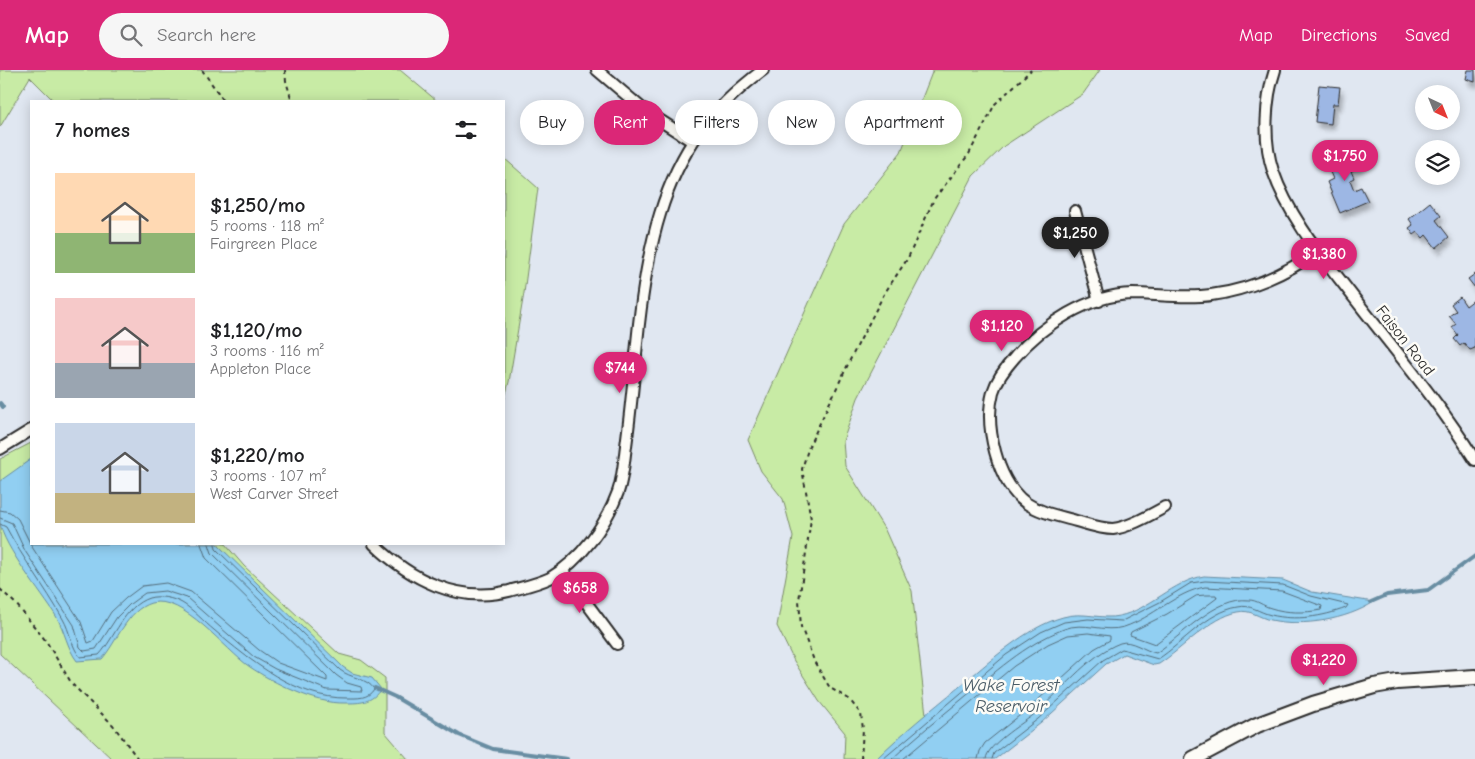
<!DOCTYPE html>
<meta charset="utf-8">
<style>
:root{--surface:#fff;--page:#f6f6f6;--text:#202124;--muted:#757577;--accent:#db2777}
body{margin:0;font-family:"Comic Neue",sans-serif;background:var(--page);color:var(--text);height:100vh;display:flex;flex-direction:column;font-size:19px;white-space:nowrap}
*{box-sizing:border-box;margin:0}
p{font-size:16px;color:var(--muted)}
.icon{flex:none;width:28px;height:28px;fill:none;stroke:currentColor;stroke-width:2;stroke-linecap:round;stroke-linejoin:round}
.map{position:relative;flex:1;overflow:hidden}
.drawer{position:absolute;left:30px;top:30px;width:475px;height:445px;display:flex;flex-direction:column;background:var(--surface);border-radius:0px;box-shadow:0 2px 12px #0003}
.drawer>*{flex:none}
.guide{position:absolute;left:520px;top:30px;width:475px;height:45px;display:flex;gap:10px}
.needle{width:32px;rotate:137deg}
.controls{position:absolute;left:1415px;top:15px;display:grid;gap:10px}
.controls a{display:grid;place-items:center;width:45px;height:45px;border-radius:50%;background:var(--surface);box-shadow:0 2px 12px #0003;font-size:25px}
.price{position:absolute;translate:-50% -42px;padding:0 11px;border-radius:18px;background:var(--accent);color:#fff;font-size:16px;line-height:32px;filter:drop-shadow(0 1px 2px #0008)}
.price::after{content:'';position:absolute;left:50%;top:30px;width:15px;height:11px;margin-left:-8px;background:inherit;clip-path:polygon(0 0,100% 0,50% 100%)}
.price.active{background:#222;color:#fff}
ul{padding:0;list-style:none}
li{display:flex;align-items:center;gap:15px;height:125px;padding:0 25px}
li span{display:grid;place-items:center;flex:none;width:140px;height:100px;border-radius:0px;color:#555}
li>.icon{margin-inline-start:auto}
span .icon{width:60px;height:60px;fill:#fffc;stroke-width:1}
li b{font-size:21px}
h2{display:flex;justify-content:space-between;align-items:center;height:60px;padding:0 25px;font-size:21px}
.tag{padding:0 18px;border-radius:22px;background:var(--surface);box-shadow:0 2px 12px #0003;font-size:18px;line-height:45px}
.tag.active{background:var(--accent);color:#fff}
header{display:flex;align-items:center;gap:30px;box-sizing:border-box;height:70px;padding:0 25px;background:var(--accent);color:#fff}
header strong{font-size:24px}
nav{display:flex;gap:28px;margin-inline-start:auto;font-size:18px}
.search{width:350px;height:45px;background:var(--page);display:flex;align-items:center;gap:12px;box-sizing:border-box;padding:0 18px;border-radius:28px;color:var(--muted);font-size:19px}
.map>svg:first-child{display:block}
.green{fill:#c8eba5;stroke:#7a8b68}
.water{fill:#91cff2;stroke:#688da2}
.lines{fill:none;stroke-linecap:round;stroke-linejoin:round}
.shore{stroke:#546d7b;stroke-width:1}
.stream{stroke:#688da2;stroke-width:4}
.building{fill:#9db7e4;stroke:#2b2b2b;filter:url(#shadow)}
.street-casing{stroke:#2b2b2b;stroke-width:14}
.secondary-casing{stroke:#2b2b2b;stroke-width:18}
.path{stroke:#2b2b2b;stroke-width:2;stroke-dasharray:4 4;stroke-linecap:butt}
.street{stroke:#fdfcf7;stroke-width:10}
.secondary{stroke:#fdfcf7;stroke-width:14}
.labels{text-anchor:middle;stroke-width:5;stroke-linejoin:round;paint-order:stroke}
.street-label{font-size:16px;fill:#2b2b2b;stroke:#fdfcf7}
.water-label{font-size:18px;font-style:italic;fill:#4a5c67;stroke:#fdfcf7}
</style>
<header>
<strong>Map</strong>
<div class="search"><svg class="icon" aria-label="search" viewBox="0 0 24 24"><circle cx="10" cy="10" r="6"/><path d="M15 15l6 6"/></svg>Search here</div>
<nav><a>Map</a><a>Directions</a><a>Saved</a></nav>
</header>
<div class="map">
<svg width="1475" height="689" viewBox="0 0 1475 689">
<defs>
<filter id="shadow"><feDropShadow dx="3" dy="5.5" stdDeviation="2.5" flood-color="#0004"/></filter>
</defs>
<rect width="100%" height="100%" fill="#e0e7f1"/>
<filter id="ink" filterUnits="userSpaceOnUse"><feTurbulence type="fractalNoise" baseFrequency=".02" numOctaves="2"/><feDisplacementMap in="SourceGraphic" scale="10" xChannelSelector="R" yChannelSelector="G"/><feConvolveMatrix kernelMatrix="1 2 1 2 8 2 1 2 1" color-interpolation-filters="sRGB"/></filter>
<g filter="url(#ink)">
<!-- green -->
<path class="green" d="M0,0H400L437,31H54L30,7L0,57Z
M933,0H1100L1083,24L1004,76L973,106L858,328L843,371L845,396L885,460L912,521L931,689H844L845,663L819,631L794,591L777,556L793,467L783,429L761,401L748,370L844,154L901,82Z
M504,88L538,118L524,223L509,312L504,331Z
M31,373V474H225L244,496L339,584L361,590L385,608V662L408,689H112L0,584V389Z"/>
<!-- water -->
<path class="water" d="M31,389V474H217L343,597L352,603L372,608L381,619C371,633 361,633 345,633C315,634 274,613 250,597C225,580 183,524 151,533C127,540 117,572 102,589L77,591C67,578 65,561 56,546C43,525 3,476 0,453C0,440 0,425 0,411Z
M1204,506L1283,510L1312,522L1374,532C1346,550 1303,557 1271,550C1259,548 1251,539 1238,542C1211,547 1182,579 1159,594L1154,595L1124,584L1106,594L1041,653L995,689H876C902,663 931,640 959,617C988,593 1026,557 1063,547C1083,541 1102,550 1119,546C1149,540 1173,511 1204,506Z"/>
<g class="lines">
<!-- shore -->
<path class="shore" d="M0,440L10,442L18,449L32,477L81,552L88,573L93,571L111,542L126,528L142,516L166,513L191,522L259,580L278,593L327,611V607L206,488L201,474
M0,448L12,453L25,481L74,555L80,577L84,581L96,579L117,547L130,534L145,523L165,521L187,528L254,587L275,599L327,620L362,621L361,617L347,613L336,605L212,483L209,474
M0,454L6,457C23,489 45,517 63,549C70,561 71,576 80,587L99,585C115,568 124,536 149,528C159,525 173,528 182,533C194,540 204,552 214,560C250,591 298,629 347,628C358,628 368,629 374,619C367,608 350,608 340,600L216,479L215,474
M1206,525H1216L1217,528L1155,574L1130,565L1131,562L1167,544L1196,526Z
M883,689L1006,585L1041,562L1064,552L1088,549L1122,551L1160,532L1191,513L1205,511L1283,515L1311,526L1348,535L1346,538C1322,547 1296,551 1271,545C1258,542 1251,534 1238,537C1207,542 1183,573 1158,589L1122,579L1103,590L1038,649L994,683L992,689
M892,689C914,668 938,649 961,630C993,604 1025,574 1064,559C1084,551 1104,563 1124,557C1152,548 1176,522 1205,517L1282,521L1322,536L1321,540C1305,543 1286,543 1271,538C1263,536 1257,530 1249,530C1216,526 1182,566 1156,583C1145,581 1131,569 1120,573C1088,585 1059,624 1032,646C1020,655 987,675 986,689
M903,689L1014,596L1048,574L1068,565L1088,563L1110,566V570L1094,579L1029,638L985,673L980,681L978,689"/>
<!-- stream -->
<path class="stream" d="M0,333L3,337
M1371,532L1387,525L1428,520L1475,486
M375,618L395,627L459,665L493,679L567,689"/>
</g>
<!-- building -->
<path class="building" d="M1468,0H1475V12L1466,9Z
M1319,15L1340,17L1338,34H1333L1331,54L1315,52Z
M1354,81L1361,97L1351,101L1354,108L1350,110L1354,120L1361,117L1368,131L1340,143L1327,112L1333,109L1326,93Z
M1430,132L1441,146L1436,150L1449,167L1436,178L1426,165L1423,168L1418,162L1414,165L1409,158L1413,155L1409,149Z
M1475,204V218L1468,209Z
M1460,227L1466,236L1475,229V278L1470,280L1464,273L1460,276L1454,269L1458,265L1452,257L1456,254L1449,246L1456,241L1451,234Z"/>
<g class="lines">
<!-- street casing -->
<g class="street-casing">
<path id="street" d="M597,0L644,40L692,71
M1275,0C1265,30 1263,71 1273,101C1288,145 1320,184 1348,220C1391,276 1438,330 1475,390
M1075,141L1099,231
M0,379L31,360
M1165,437C1150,445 1130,457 1113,459C1101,459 1087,454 1076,451C1059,446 1041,443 1026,433C997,412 984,356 993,322C997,309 1006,297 1015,287C1042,255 1089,225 1132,224C1158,224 1184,229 1211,225C1249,220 1287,203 1318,181
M374,474C410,509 458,534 509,521C523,517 537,514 550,508C581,490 606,455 618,422C623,408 624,391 626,376C630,346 633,315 636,284C640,238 646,189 660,144C680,79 710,40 763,0
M562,500L617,574"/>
</g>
<!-- secondary casing -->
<g class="secondary-casing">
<path id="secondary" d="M1193,689L1257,655L1313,634L1374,616L1397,612L1475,607"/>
</g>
<!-- path -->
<path class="path" d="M202,0L224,31
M285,0L286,11L292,31
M0,519L16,534L46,571L72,614L113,655L138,689
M861,689L863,659L861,644L849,629L830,618L815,593L801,557L799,530L811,449L802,399L809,376L851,288L884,224L908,188L934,129L969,84L995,34L1031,0"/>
<!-- street -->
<use href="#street" class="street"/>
<!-- secondary -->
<use href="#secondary" class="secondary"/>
</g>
</g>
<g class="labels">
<!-- street labels -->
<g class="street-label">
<text transform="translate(1406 270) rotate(52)" y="6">Faison Road</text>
</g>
<!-- water labels -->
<g class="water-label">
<text x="1011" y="621">Wake Forest<tspan x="1011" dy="21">Reservoir</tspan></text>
</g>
</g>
</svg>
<div class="controls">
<a><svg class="needle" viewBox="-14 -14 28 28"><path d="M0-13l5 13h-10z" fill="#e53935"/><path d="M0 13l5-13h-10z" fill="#757577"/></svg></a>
<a><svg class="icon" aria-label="layers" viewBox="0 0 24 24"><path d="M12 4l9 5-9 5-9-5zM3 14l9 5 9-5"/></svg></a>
</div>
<b class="price" style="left:1345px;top:112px">$1,750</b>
<b class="price active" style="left:1075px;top:189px">$1,250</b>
<b class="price" style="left:1324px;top:210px">$1,380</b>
<b class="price" style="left:1002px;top:282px">$1,120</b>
<b class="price" style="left:620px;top:324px">$744</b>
<b class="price" style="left:580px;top:544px">$658</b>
<b class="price" style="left:1324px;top:616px">$1,220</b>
<div class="guide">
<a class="tag">Buy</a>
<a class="tag active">Rent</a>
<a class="tag">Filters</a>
<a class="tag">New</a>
<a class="tag">Apartment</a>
</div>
<section class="drawer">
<h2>7 homes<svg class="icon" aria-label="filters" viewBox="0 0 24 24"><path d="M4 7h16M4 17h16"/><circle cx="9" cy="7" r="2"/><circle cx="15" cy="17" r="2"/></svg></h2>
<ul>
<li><span style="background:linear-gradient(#ffd9b3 60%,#8fb573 0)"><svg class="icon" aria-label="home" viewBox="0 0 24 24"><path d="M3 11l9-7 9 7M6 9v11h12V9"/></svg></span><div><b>$1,250/mo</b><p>5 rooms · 118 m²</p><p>Fairgreen Place</p></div></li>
<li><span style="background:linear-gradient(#f6c9c9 65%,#9aa5b1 0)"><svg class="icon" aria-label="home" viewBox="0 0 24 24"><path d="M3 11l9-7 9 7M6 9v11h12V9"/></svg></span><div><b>$1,120/mo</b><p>3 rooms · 116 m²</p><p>Appleton Place</p></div></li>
<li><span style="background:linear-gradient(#c9d6e8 70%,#c2b280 0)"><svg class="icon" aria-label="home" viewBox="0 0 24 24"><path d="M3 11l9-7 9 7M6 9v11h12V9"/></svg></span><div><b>$1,220/mo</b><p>3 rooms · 107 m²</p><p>West Carver Street</p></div></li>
</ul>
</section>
</div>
